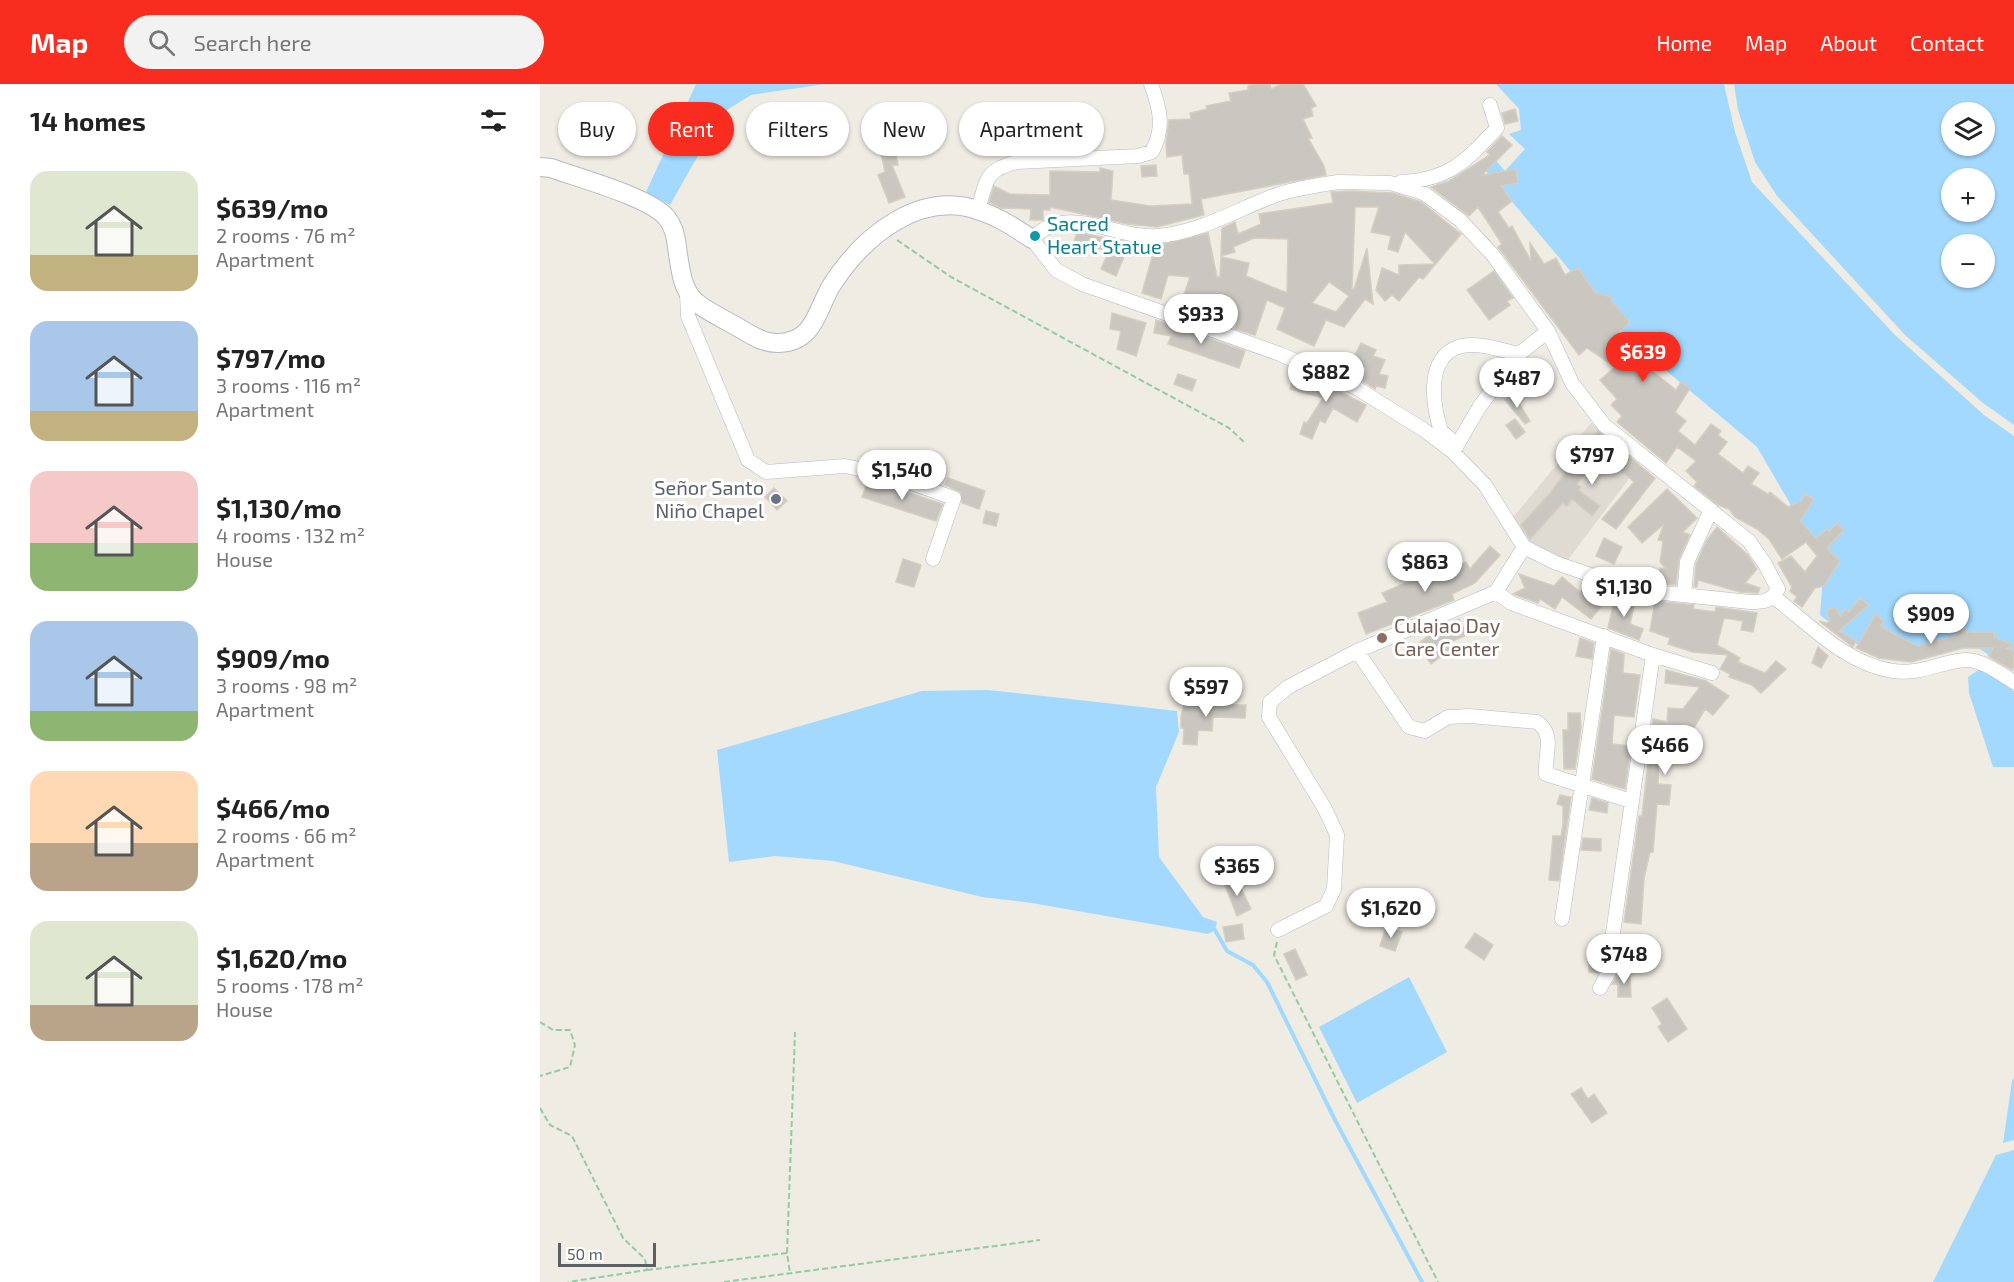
<!DOCTYPE html>
<meta charset="utf-8">
<style>
:root{--surface:#fff;--page:#f2f2f2;--text:#222;--muted:#767676;--accent:#f92c20}
body{margin:0;font-family:"Exo 2",sans-serif;background:var(--page);color:var(--text);height:100vh;display:flex;flex-direction:column;font-size:22px;white-space:nowrap}
*{box-sizing:border-box;margin:0}
p{font-size:20px;color:var(--muted)}
.icon{flex:none;width:33px;height:33px;fill:none;stroke:currentColor;stroke-width:2;stroke-linecap:round;stroke-linejoin:round}
.map{position:relative;flex:1;overflow:hidden}
.details{display:flex;flex-direction:column;background:var(--surface);width:540px}
.details>*{flex:none}
.hud{position:absolute;left:18px;top:18px;width:570px;height:54px;display:flex;gap:12px}
.tools{position:absolute;left:1401px;top:18px;display:grid;gap:12px}
.tools a{display:grid;place-items:center;width:54px;height:54px;border-radius:50%;background:var(--surface);box-shadow:0 2px 4px #0004;font-size:30px}
.scale{position:absolute;left:18px;bottom:15px;width:98px;box-sizing:border-box;padding-left:6px;border:3px solid #5b6065;border-top:0;font-size:16px;line-height:21px;white-space:nowrap;color:#5b6065;-webkit-text-stroke:4px #fff;paint-order:stroke}
.price{position:absolute;translate:-50% -51px;padding:0 14px;border-radius:21px;background:#fff;color:#222;font-size:20px;line-height:39px;filter:drop-shadow(0 2px 3px #0008)}
.price::after{content:'';position:absolute;left:50%;top:36px;width:18px;height:14px;margin-left:-9px;background:inherit;clip-path:polygon(0 0,100% 0,50% 100%)}
.price.on{background:var(--accent);color:#fff}
ul{padding:0;list-style:none}
li{display:flex;align-items:center;gap:18px;height:150px;padding:0 30px}
li span{display:grid;place-items:center;flex:none;width:168px;height:120px;border-radius:18px;color:#555}
li>.icon{margin-inline-start:auto}
span .icon{width:72px;height:72px;fill:#fffc;stroke-width:1}
li b{font-size:26px}
h2{display:flex;justify-content:space-between;align-items:center;height:72px;padding:0 30px;font-size:26px}
.tag{padding:0 21px;border-radius:27px;background:var(--surface);box-shadow:0 2px 4px #0004;font-size:21px;line-height:54px}
.tag.on{background:var(--accent);color:#fff}
header{display:flex;align-items:center;gap:36px;box-sizing:border-box;height:84px;padding:0 30px;background:var(--accent);color:#fff}
header strong{font-size:28px}
nav{display:flex;gap:33px;margin-inline-start:auto;font-size:21px}
.search{width:420px;height:54px;background:var(--page);display:flex;align-items:center;gap:15px;box-sizing:border-box;padding:0 21px;border-radius:33px;color:var(--muted);font-size:22px}
main{display:flex;flex:1;min-height:0}
.map>svg:first-child{display:block}
.education{fill:#dfdbd2}
.water{fill:#a3d9ff;fill-rule:evenodd}
.lines{fill:none;stroke-linecap:round;stroke-linejoin:round}
.stream{stroke:#a3d9ff;stroke-width:4}
.building{fill:#cac7c0;stroke:#d5cec1;stroke-width:1.5;fill-rule:evenodd}
.minor-casing{stroke:#b6babf;stroke-width:15}
.tertiary-casing{stroke:#b6babf;stroke-width:20}
.path{stroke:#95cba4;stroke-width:2;stroke-dasharray:6 3;stroke-linecap:butt}
.minor{stroke:#fff;stroke-width:14}
.tertiary{stroke:#fff;stroke-width:18}
.culture-dot{fill:#0f9aa8;stroke:#fff;stroke-width:2}
.worship-dot{fill:#6b7280;stroke:#fff;stroke-width:2}
.education-dot{fill:#8d6e63;stroke:#fff;stroke-width:2}
.labels{text-anchor:middle;stroke-width:6;stroke-linejoin:round;paint-order:stroke}
.culture-label{font-size:20px;fill:#0d838f;stroke:#fff;text-anchor:start}
.worship-label{font-size:20px;fill:#5b616d;stroke:#fff;text-anchor:end}
.education-label{font-size:20px;fill:#785e54;stroke:#fff;text-anchor:start}
</style>
<header>
<strong>Map</strong>
<div class="search"><svg class="icon" aria-label="search" viewBox="0 0 24 24"><circle cx="10" cy="10" r="6"/><path d="M15 15l6 6"/></svg>Search here</div>
<nav><a>Home</a><a>Map</a><a>About</a><a>Contact</a></nav>
</header>
<main>
<section class="details">
<h2>14 homes<svg class="icon" aria-label="filters" viewBox="0 0 24 24"><path d="M4 7h16M4 17h16"/><circle cx="9" cy="7" r="2"/><circle cx="15" cy="17" r="2"/></svg></h2>
<ul>
<li><span style="background:linear-gradient(#dfe7d0 70%,#c2b280 0)"><svg class="icon" aria-label="home" viewBox="0 0 24 24"><path d="M3 11l9-7 9 7M6 9v11h12V9"/></svg></span><div><b>$639/mo</b><p>2 rooms · 76 m²</p><p>Apartment</p></div></li>
<li><span style="background:linear-gradient(#a9c7e8 75%,#c2b280 0)"><svg class="icon" aria-label="home" viewBox="0 0 24 24"><path d="M3 11l9-7 9 7M6 9v11h12V9"/></svg></span><div><b>$797/mo</b><p>3 rooms · 116 m²</p><p>Apartment</p></div></li>
<li><span style="background:linear-gradient(#f6c9c9 60%,#8fb573 0)"><svg class="icon" aria-label="home" viewBox="0 0 24 24"><path d="M3 11l9-7 9 7M6 9v11h12V9"/></svg></span><div><b>$1,130/mo</b><p>4 rooms · 132 m²</p><p>House</p></div></li>
<li><span style="background:linear-gradient(#a9c7e8 75%,#8fb573 0)"><svg class="icon" aria-label="home" viewBox="0 0 24 24"><path d="M3 11l9-7 9 7M6 9v11h12V9"/></svg></span><div><b>$909/mo</b><p>3 rooms · 98 m²</p><p>Apartment</p></div></li>
<li><span style="background:linear-gradient(#ffd9b3 60%,#b9a48a 0)"><svg class="icon" aria-label="home" viewBox="0 0 24 24"><path d="M3 11l9-7 9 7M6 9v11h12V9"/></svg></span><div><b>$466/mo</b><p>2 rooms · 66 m²</p><p>Apartment</p></div></li>
<li><span style="background:linear-gradient(#dfe7d0 70%,#b9a48a 0)"><svg class="icon" aria-label="home" viewBox="0 0 24 24"><path d="M3 11l9-7 9 7M6 9v11h12V9"/></svg></span><div><b>$1,620/mo</b><p>5 rooms · 178 m²</p><p>House</p></div></li>
</ul>
</section>
<div class="map">
<svg width="1474" height="1198" viewBox="0 0 1474 1198">
<rect width="100%" height="100%" fill="#efece3"/>
<!-- education -->
<path class="education" d="M1051,339L1100,380L1027,477L988,459L971,436Z"/>
<!-- water -->
<path class="water" d="M156,0H285L211,11L182,29L130,121L106,108Z
M956,0H1184L1195,48L1212,98L1355,251L1444,331L1474,352V587L1429,558L1328,569L1280,531L1284,478L1217,363L1086,253L942,82L953,73L965,87L985,65L969,50L981,46L979,25Z
M1194,0H1474V341L1443,319L1365,251L1237,112L1215,78L1198,26ZM1412,28H1444V62H1412ZM1412,94H1444V128H1412ZM1412,160H1444V194H1412Z
M1440,585L1474,607V683H1453L1429,609L1428,593Z
M448,606L637,627L639,648L616,703L619,773L663,833L677,838L675,846L668,850L492,819L442,813L293,777L235,772L189,778L177,666L382,607Z
M869,893L907,968L817,1019L779,943Z
M1474,994V1056L1463,1059L1472,997Z
M1474,1066V1198H1393L1456,1071Z"/>
<g class="lines">
<!-- stream -->
<path class="stream" d="M675,846L687,867L713,881L727,898L796,1038L882,1198"/>
</g>
<!-- building -->
<path class="building" d="M715,0H730L731,5L742,0H763L776,22L771,24L773,32L763,35L772,54H768L784,82L786,91L661,115L664,131L617,143L588,140L510,123V126H503V136H490L491,125L461,124L449,118L454,102L470,110L510,111V87L560,88V84L573,87L571,116L610,122L652,120L649,90H644L642,71L627,73L626,59L629,36L651,35L650,29L667,25L666,22L691,17L689,9L708,6V2Z
M975,25L978,37L965,40L962,29Z
M962,52L972,61L942,91L976,85L978,99L961,102L972,117L958,128L969,144L972,142L991,177L990,159L1004,180L1016,174L1025,191L1038,184L1056,209L1072,213L1071,217L1090,238L1079,248L1111,286L1136,306L1141,298L1150,304L1135,328L1146,337L1138,347L1155,361L1171,340L1181,347L1178,351L1187,358L1178,370L1203,389L1208,382L1219,389L1211,400L1228,410L1230,408L1248,423L1261,417L1265,410L1274,415L1260,437L1276,454L1287,445L1289,447L1297,439L1304,446L1287,464L1300,477L1284,502L1275,504L1262,523L1254,517L1257,513L1250,507L1252,503L1238,479L1251,472L1265,488L1277,472L1266,458L1242,475L1229,455L1217,445L1195,433L1189,425L1178,421L1154,402L1157,398L1146,387L1156,377L1137,363L1126,379L1077,338L1082,332L1071,321L1077,315L1060,296L1075,283L1047,264L1039,271L958,163L962,160L938,123L929,132L891,103L909,97L950,71L947,68Z
M345,62L348,71L356,70L358,81H352L365,113L349,119L338,91L345,88L340,64Z
M616,81L617,92L602,93L601,82Z
M812,107L853,109L881,118L921,150L883,195L879,193L859,217L852,211L845,217L836,206L842,184L859,191V181L895,180L865,148L858,168L848,165L851,152L831,148L839,123H815L812,205H814L827,164L833,220L825,215L804,243L786,236L774,262L737,245L745,224L727,216L715,251L711,250L695,245L698,236L661,216L659,220L643,214L650,193L628,191L621,215L602,209L612,173L586,168L576,192L561,185L569,167L534,158L537,148L601,161H618L668,149L677,193H680L681,173L709,179L706,192L747,209L748,155L714,154L693,163L695,168L681,172L682,144L695,138L698,150L721,140L719,130L793,119L791,108ZM789,198L809,212L796,228L772,219Z
M954,187L973,214L967,217L970,221L949,236L927,206Z
M572,229L606,239L596,272L577,265L581,247L570,245Z
M616,236L705,267L699,284L628,260L631,252L614,249Z
M821,259L836,266L833,272L845,276L839,290L848,292L845,304L836,302L835,305L823,297L826,284L812,277Z
M638,290L656,296L652,307L634,300Z
M754,291L777,296L826,321L817,338L793,324L785,339L780,336L772,355L760,350L764,338L767,339L783,314L750,305Z
M973,310L990,337L985,340L965,316Z
M975,335L985,348L976,355L966,341Z
M1058,347L1115,394L1076,445L1062,435L1094,398L1061,369L1037,400L1041,403L1039,406L1060,422L1052,432L1032,415L1027,422L1023,419L990,455L981,441L1011,408L1027,386L1025,385Z
M408,394L445,407L439,425L422,419L420,408L405,401Z
M328,396L403,420L396,437L322,413Z
M234,404L247,417L237,426L225,413Z
M1127,405L1157,434L1143,448L1150,451L1139,475L1136,501L1117,499L1120,484L1126,485L1120,478L1123,457L1118,456L1124,440L1102,459L1088,443Z
M446,427L459,430L456,442L443,439Z
M1177,443L1208,471L1217,485L1205,499L1220,504L1218,509L1200,508L1158,496L1157,503H1154L1156,480L1167,456Z
M1064,454L1082,463L1074,480L1056,472Z
M950,462L960,471L935,499L912,510L914,516L826,550L818,529L847,518L842,509L900,484L902,490L926,478L930,485Z
M363,475L381,481L374,503L356,498Z
M979,490L1014,502L1022,493L1040,508L1044,503L1064,519L1051,535L1022,513L1015,525L1000,515L998,519L973,510L985,504Z
M1075,513L1095,517L1090,540L1103,545L1099,556L1068,544Z
M1320,514L1329,521L1299,547L1316,557L1313,563L1279,537L1287,539L1290,536L1286,527L1295,523L1300,532L1306,525L1309,528Z
M1115,517L1154,521L1153,525L1175,528L1176,523L1217,529L1213,548L1201,546L1203,537L1184,534L1177,561L1200,574L1198,578L1225,589L1236,577L1246,585L1221,609L1212,601L1189,593L1190,590L1180,585L1188,571L1153,568L1128,560L1130,554L1110,547Z
M1336,529L1344,538L1340,542L1377,562L1416,552L1415,548L1425,544L1427,548H1454V553L1474,561L1467,564L1474,567V583L1472,586L1448,572L1453,564H1423L1371,578L1339,574L1316,564Z
M919,535L927,551L910,558L914,563L891,580L877,561L894,547Z
M1040,554L1054,559L1052,575L1036,572Z
M1278,563L1288,572L1281,584L1272,579Z
M1071,565L1084,570L1083,589L1100,591L1094,633L1074,631L1072,660L1091,662L1085,705L1052,695Z
M1126,586L1166,597L1189,612L1173,631L1165,625L1152,647L1149,646L1145,661L1140,660L1137,676L1119,673L1118,700L1131,701L1129,721L1117,720L1113,768H1110L1104,794L1101,840L1084,838L1099,732H1102L1113,635L1127,638L1128,624L1143,625L1160,603L1125,599Z
M644,620L706,621L705,634L673,633L672,647L658,646L657,661L643,660L644,644H641V633Z
M1028,629H1040L1041,643L1035,685H1024L1023,646H1028Z
M1020,711L1031,713L1019,797L1009,796L1013,752H1021L1023,740V722L1017,720Z
M1052,714L1068,719L1067,729L1049,726Z
M1043,754L1061,755V767L1041,766Z
M696,794L711,825L697,832L684,799Z
M702,840L704,855L686,858L683,843Z
M846,843L862,848L855,867L840,862Z
M935,849L953,861L944,876L925,863Z
M755,865L767,891L756,896L744,870Z
M1049,871H1064V878L1058,889L1049,888Z
M1079,889H1090L1091,913H1078V900H1072Z
M1127,914L1147,945L1128,958L1118,943L1122,940L1112,924Z
M1041,1004L1048,1015L1054,1010L1067,1029L1052,1039L1031,1010Z"/>
<g class="lines">
<!-- minor casing -->
<g class="minor-casing">
<path id="minor" d="M798,98L850,99L874,106L885,110L920,136L952,170L1008,247L1032,299L1064,341L1209,457L1225,480L1238,505C1231,518 1223,518 1210,518L1095,506L1016,479L984,463L945,401L913,368L884,346L815,303L740,270L542,200L516,186L492,155C528,117 576,156 618,152C662,148 699,124 739,110C758,104 778,101 798,98Z
M861,98C909,96 926,77 957,44L950,21
M438,126C447,96 444,86 477,78L598,72L612,68C625,43 620,25 611,0
M147,210L148,232L208,376L226,388L305,382L348,391L414,414L393,475
M914,358L901,347C893,322 885,275 918,263C936,257 961,266 979,270
M913,368L940,322L979,270L1008,247
M956,508L971,519L1113,571L1172,589
M1144,511L1147,478L1171,426
M1234,513C1270,541 1306,580 1353,587C1381,591 1399,578 1425,576C1441,575 1461,590 1474,598
M817,567L869,643L885,647L908,633L930,632L997,638C1016,651 1004,671 1006,690L1091,717
M1022,835L1064,552
M738,846L786,822L794,805L797,751L785,725L729,633L730,618L748,603L817,567L956,508L984,463
M1060,904L1074,879L1072,856L1113,571"/>
</g>
<!-- tertiary casing -->
<g class="tertiary-casing">
<path id="tertiary" d="M0,83L11,84C38,94 110,113 127,134C134,143 136,152 137,163C144,216 148,216 194,241C208,249 223,260 239,259C276,258 277,223 293,199C324,152 380,105 440,127C459,133 475,144 492,155"/>
</g>
<!-- path -->
<path class="path" d="M357,156L411,193L689,344L704,358
M737,858L734,871L898,1198
M0,938L13,946H30L35,961L30,983L0,992
M0,1024L10,1041L32,1052L83,1154L105,1175L107,1186L28,1198
M247,1169L255,948
M107,1186L247,1169L250,1189
M184,1198L500,1156"/>
<!-- minor -->
<use href="#minor" class="minor"/>
<!-- tertiary -->
<use href="#tertiary" class="tertiary"/>
</g>
<!-- markers -->
<circle class="culture-dot" cx="495" cy="152" r="6"/>
<circle class="worship-dot" cx="236" cy="415" r="6"/>
<circle class="education-dot" cx="842" cy="554" r="6"/>
<g class="labels">
<!-- culture labels -->
<g class="culture-label">
<text x="507" y="147">Sacred<tspan x="507" dy="23">Heart Statue</tspan></text>
</g>
<!-- worship labels -->
<g class="worship-label">
<text x="224" y="411">Señor Santo<tspan x="224" dy="23">Niño Chapel</tspan></text>
</g>
<!-- education labels -->
<g class="education-label">
<text x="854" y="549">Culajao Day<tspan x="854" dy="23">Care Center</tspan></text>
</g>
</g>
</svg>
<div class="tools">
<a><svg class="icon" aria-label="layers" viewBox="0 0 24 24"><path d="M12 4l9 5-9 5-9-5zM3 14l9 5 9-5"/></svg></a>
<a>+</a>
<a>−</a>
</div>
<div class="scale">50 m</div>
<b class="price" style="left:661px;top:261px">$933</b>
<b class="price on" style="left:1103px;top:299px">$639</b>
<b class="price" style="left:786px;top:319px">$882</b>
<b class="price" style="left:977px;top:325px">$487</b>
<b class="price" style="left:1052px;top:402px">$797</b>
<b class="price" style="left:362px;top:417px">$1,540</b>
<b class="price" style="left:885px;top:509px">$863</b>
<b class="price" style="left:1084px;top:534px">$1,130</b>
<b class="price" style="left:1391px;top:561px">$909</b>
<b class="price" style="left:666px;top:634px">$597</b>
<b class="price" style="left:1125px;top:692px">$466</b>
<b class="price" style="left:697px;top:813px">$365</b>
<b class="price" style="left:851px;top:855px">$1,620</b>
<b class="price" style="left:1084px;top:901px">$748</b>
<div class="hud">
<a class="tag">Buy</a>
<a class="tag on">Rent</a>
<a class="tag">Filters</a>
<a class="tag">New</a>
<a class="tag">Apartment</a>
</div>
</div>
</main>
